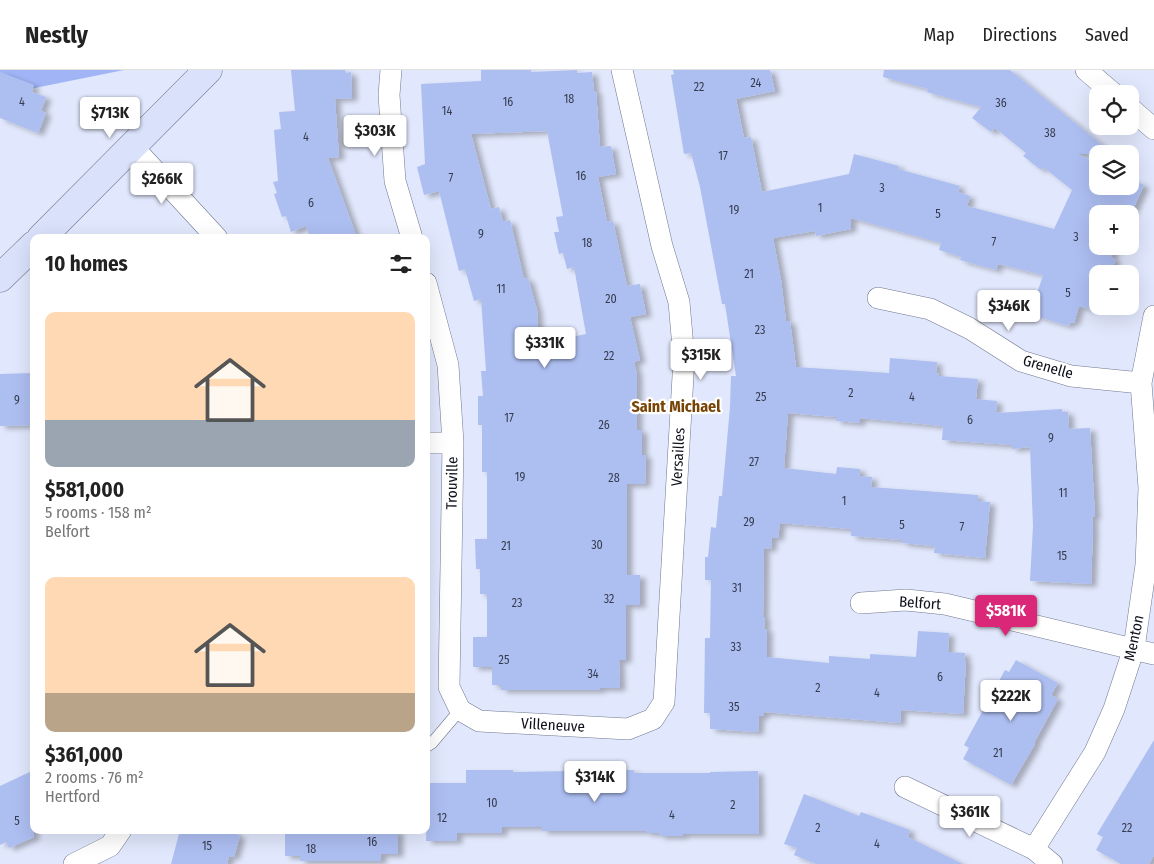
<!DOCTYPE html>
<meta charset="utf-8">
<style>
:root{--surface:#fff;--page:#f6f6f6;--text:#222;--muted:#767676;--line:#e0e0e0;--accent:#db2777}
body{margin:0;font-family:"Fira Sans Condensed",sans-serif;background:var(--page);color:var(--text);height:100vh;display:flex;flex-direction:column;font-size:19px;white-space:nowrap}
*{box-sizing:border-box;margin:0}
p{font-size:16px;color:var(--muted)}
.icon{flex:none;width:28px;height:28px;fill:none;stroke:currentColor;stroke-width:2;stroke-linecap:round;stroke-linejoin:round}
.map{position:relative;flex:1;overflow:hidden}
.details{position:absolute;left:30px;top:164px;width:400px;height:600px;display:flex;flex-direction:column;background:var(--surface);border-radius:10px;box-shadow:0 5px 20px #0002}
.details>*{flex:none}
.controls{position:absolute;left:1089px;top:15px;display:grid;gap:10px}
.controls a{display:grid;place-items:center;width:50px;height:50px;border-radius:10px;background:var(--surface);box-shadow:0 5px 20px #0002;font-size:25px}
.price{position:absolute;translate:-50% -42px;padding:0 11px;border-radius:5px;background:#fff;color:#222;font-size:16px;line-height:32px;filter:drop-shadow(0 1px 2px #0008)}
.price::after{content:'';position:absolute;left:50%;top:30px;width:15px;height:11px;margin-left:-8px;background:inherit;clip-path:polygon(0 0,100% 0,50% 100%)}
.price.current{background:var(--accent);color:#fff}
ul{padding:0;list-style:none}
li{display:grid;align-content:center;gap:10px;height:265px;padding:0 15px}
li span{display:grid;place-items:center;height:155px;border-radius:10px;color:#555}
li>.icon{margin-inline-start:auto}
span .icon{width:90px;height:90px;fill:#fffc;stroke-width:1}
li b{font-size:21px}
h2{display:flex;justify-content:space-between;align-items:center;height:60px;padding:0 15px;font-size:21px}
header{display:flex;align-items:center;gap:30px;box-sizing:border-box;height:70px;padding:0 25px;background:var(--surface);border-bottom:1px solid var(--line)}
header strong{font-size:24px}
nav{display:flex;gap:28px;margin-inline-start:auto;font-size:18px}
.map>svg:first-child{display:block}
.grass{fill:#a0b4f6}
.building{fill:#adbef1;fill-rule:evenodd;filter:url(#shadow)}
.lines{fill:none;stroke-linecap:round;stroke-linejoin:round}
.lane-casing{stroke:#71788f;stroke-width:12}
.street-casing{stroke:#71788f;stroke-width:22}
.secondary-casing{stroke:#71788f;stroke-width:29}
.lane{stroke:#fff;stroke-width:11}
.street{stroke:#fff;stroke-width:21}
.secondary{stroke:#dae1fb;stroke-width:28}
.labels{text-anchor:middle;stroke-width:4.5;stroke-linejoin:round;paint-order:stroke}
.number-label{font-size:12px;fill:#363c4f}
.street-label{font-size:15px;fill:#0e1019;stroke:#fff}
.neighbourhood-label{font-size:16px;font-weight:bold;fill:#794305;stroke:#fff}
</style>
<header>
<strong>Nestly</strong>
<nav><a>Map</a><a>Directions</a><a>Saved</a></nav>
</header>
<div class="map">
<svg width="1154" height="794" viewBox="0 0 1154 794">
<defs>
<filter id="shadow"><feDropShadow dx="5.5" dy="3" stdDeviation="2.5" flood-color="#0004"/></filter>
</defs>
<rect width="100%" height="100%" fill="#e1e7fc"/>
<!-- grass -->
<path class="grass" d="M0,0H124L0,25Z"/>
<!-- building -->
<path class="building" d="M291,0H345L346,3L351,2L352,28L335,29L339,87L328,88L357,168H310L306,156L291,162L286,146L282,147L274,124L277,123L273,112L278,111L274,60L281,59L279,42L295,41Z
M481,0H531V2L577,0V3L592,2L594,21H596L600,77L611,76L616,104L598,107L607,152L613,151L627,216L640,214L646,244L630,247L640,290L634,292L637,305V360H642V385H646L645,414H627V505H640V535H626V590H619L620,618H600V620H501V615H492V597H473V567H487V524H480V499H476L475,469H487V402H482V355H478V326H483L481,301H486L481,229L474,231L465,199L459,201L439,121L424,125L417,97L425,94L421,14L481,11ZM547,61L563,146L556,147L559,162H554L559,184L563,183L567,199L574,197L586,264L539,274L537,240L528,208L524,209L510,150L503,152L499,137L491,139L471,64Z
M673,0H770L775,21L736,29L744,68L751,67L762,122L849,104L854,84L899,96L898,99L960,116L958,122L970,126L967,136L1054,159L1072,120L1043,97L1041,100L1023,86L1026,83L995,58L991,62L972,48L981,37L927,22L928,19L883,7L884,0H1010L1113,84H1077L1098,93V116H1130V109L1144,115L1130,146V144H1098V176H1116L1111,187L1116,190L1109,204H1098V228L1092,240L1079,236L1074,253L1070,252L1069,256L1035,246L1038,235L1034,233L1043,205L998,194L996,200L960,190L961,187L939,180L941,173L851,148V159L816,166L815,161L773,168L781,210L786,251H790L796,297L889,303L890,288L937,292L936,303L939,304V306L978,309L976,329L997,331L996,343L1062,339V342H1068L1069,359L1090,358L1095,447H1092L1093,459L1091,514L1030,511L1033,456L1030,377L1012,379V375L942,370L943,356L860,348V353L836,351V347L788,343L784,398L836,404L837,397L860,399V406L872,407L871,417L978,425V431L990,432L985,488L934,483L935,476L902,473V470L851,466V459L780,453L778,468L772,467L771,479L764,478L763,547H765L764,559H767V587L829,593V586L870,589V584L916,587L918,561L949,563L948,582L965,583L964,590H966L963,644L901,640L900,653L764,642V646H759L758,662L710,659V643H704L705,568H710L711,510H705V487H708L711,457L716,458L719,426H722L730,337L731,306H736L725,234H722L700,117L691,83L684,84L671,5L674,4Z
M0,2L34,15L32,22L46,27L41,41L46,43L38,63L0,48Z
M34,303V355L0,356V304Z
M1016,590L1058,613L1051,625L1058,629L1034,673L1035,674L1011,715L963,689L969,678L964,675L1005,600L1009,602Z
M1154,670V785L1149,794H1121L1096,780L1103,767L1097,764Z
M34,700V767L9,778L6,772L0,775V716Z
M466,700H513V702L634,700V703H710V702L758,701L759,764H683V766H659V763H646V761H542V757H502V763H457V771H426L428,713H466Z
M804,724L859,746L861,742L910,760L908,767L963,794H816L794,785L797,778L784,774Z
M180,760H235L234,764L240,765L234,787L229,786L227,794H171Z
M285,760H398V784H381V791H300V786H285Z"/>
<g class="lines">
<!-- lane casing -->
<g class="lane-casing">
<path id="lane" d="M426,677L432,673L460,640"/>
</g>
<!-- street casing -->
<g class="street-casing">
<path id="street" d="M391,0L389,25L395,111L412,168
M1086,0L1114,24
M1130,38L1154,59
M133,77L217,168
M426,213L448,295L453,373L449,617L460,640L479,651L628,659L653,649L664,632L684,289L679,232L662,176L622,0
M878,228L930,239L969,258L1021,291L1071,306L1141,313
M426,373H453
M861,533L906,530L945,534L1154,584
M905,717L1034,779L1052,794
M1034,779L1095,682L1114,639L1134,578L1146,495L1149,418L1141,313L1154,246
M74,794L110,776L121,760"/>
</g>
<!-- secondary casing -->
<g class="secondary-casing">
<path id="secondary" d="M41,168L208,0
M0,208L34,175"/>
</g>
<!-- lane -->
<use href="#lane" class="lane"/>
<!-- street -->
<use href="#street" class="street"/>
<!-- secondary -->
<use href="#secondary" class="secondary"/>
</g>
<g class="labels">
<!-- number labels -->
<g class="number-label">
<text x="756" y="17">24</text>
<text x="699" y="21">22</text>
<text x="569" y="33">18</text>
<text x="22" y="36">4</text>
<text x="508" y="36">16</text>
<text x="1001" y="37">36</text>
<text x="447" y="45">14</text>
<text x="1050" y="67">38</text>
<text x="306" y="71">4</text>
<text x="723" y="90">17</text>
<text x="581" y="110">16</text>
<text x="451" y="112">7</text>
<text x="882" y="122">3</text>
<text x="311" y="137">6</text>
<text x="820" y="142">1</text>
<text x="734" y="144">19</text>
<text x="938" y="148">5</text>
<text x="481" y="168">9</text>
<text x="1076" y="171">3</text>
<text x="994" y="176">7</text>
<text x="587" y="177">18</text>
<text x="749" y="208">21</text>
<text x="501" y="223">11</text>
<text x="1068" y="227">5</text>
<text x="611" y="233">20</text>
<text x="760" y="264">23</text>
<text x="609" y="290">22</text>
<text x="851" y="327">2</text>
<text x="761" y="331">25</text>
<text x="912" y="331">4</text>
<text x="17" y="334">9</text>
<text x="509" y="352">17</text>
<text x="970" y="354">6</text>
<text x="604" y="359">26</text>
<text x="1051" y="372">9</text>
<text x="754" y="396">27</text>
<text x="520" y="411">19</text>
<text x="614" y="412">28</text>
<text x="1063" y="427">11</text>
<text x="844" y="435">1</text>
<text x="749" y="456">29</text>
<text x="902" y="459">5</text>
<text x="962" y="461">7</text>
<text x="597" y="479">30</text>
<text x="506" y="480">21</text>
<text x="1062" y="490">15</text>
<text x="737" y="522">31</text>
<text x="609" y="533">32</text>
<text x="517" y="537">23</text>
<text x="736" y="581">33</text>
<text x="504" y="594">25</text>
<text x="593" y="608">34</text>
<text x="940" y="611">6</text>
<text x="818" y="622">2</text>
<text x="877" y="627">4</text>
<text x="734" y="641">35</text>
<text x="998" y="687">21</text>
<text x="492" y="737">10</text>
<text x="733" y="739">2</text>
<text x="672" y="749">4</text>
<text x="442" y="752">12</text>
<text x="17" y="755">5</text>
<text x="818" y="762">2</text>
<text x="1127" y="762">22</text>
<text x="372" y="776">16</text>
<text x="877" y="778">4</text>
<text x="207" y="780">15</text>
<text x="311" y="783">18</text>
</g>
<!-- street labels -->
<g class="street-label">
<text transform="translate(1048 297) rotate(16)" y="5">Grenelle</text>
<text transform="translate(678 387) rotate(-87)" y="5">Versailles</text>
<text transform="translate(452 413) rotate(-89)" y="5">Trouville</text>
<text transform="translate(920 533) rotate(4)" y="5">Belfort</text>
<text transform="translate(1134 568) rotate(-78)" y="5">Menton</text>
<text transform="translate(553 655) rotate(3)" y="5">Villeneuve</text>
</g>
<!-- neighbourhood labels -->
<g class="neighbourhood-label">
<text x="676" y="342">Saint Michael</text>
</g>
</g>
</svg>
<div class="controls">
<a><svg class="icon" aria-label="locate" viewBox="0 0 24 24"><circle cx="12" cy="12" r="6"/><path d="M12 2v4M12 18v4M2 12h4M18 12h4"/></svg></a>
<a><svg class="icon" aria-label="layers" viewBox="0 0 24 24"><path d="M12 4l9 5-9 5-9-5zM3 14l9 5 9-5"/></svg></a>
<a>+</a>
<a>−</a>
</div>
<b class="price" style="left:110px;top:69px">$713K</b>
<b class="price" style="left:375px;top:87px">$303K</b>
<b class="price" style="left:162px;top:135px">$266K</b>
<b class="price" style="left:1009px;top:262px">$346K</b>
<b class="price" style="left:545px;top:299px">$331K</b>
<b class="price" style="left:701px;top:311px">$315K</b>
<b class="price current" style="left:1006px;top:567px">$581K</b>
<b class="price" style="left:1011px;top:652px">$222K</b>
<b class="price" style="left:595px;top:733px">$314K</b>
<b class="price" style="left:970px;top:768px">$361K</b>
<section class="details">
<h2>10 homes<svg class="icon" aria-label="filters" viewBox="0 0 24 24"><path d="M4 7h16M4 17h16"/><circle cx="9" cy="7" r="2"/><circle cx="15" cy="17" r="2"/></svg></h2>
<ul>
<li><span style="background:linear-gradient(#ffd9b3 70%,#9aa5b1 0)"><svg class="icon" aria-label="home" viewBox="0 0 24 24"><path d="M3 11l9-7 9 7M6 9v11h12V9"/></svg></span><div><b>$581,000</b><p>5 rooms · 158 m²</p><p>Belfort</p></div></li>
<li><span style="background:linear-gradient(#ffd9b3 75%,#b9a48a 0)"><svg class="icon" aria-label="home" viewBox="0 0 24 24"><path d="M3 11l9-7 9 7M6 9v11h12V9"/></svg></span><div><b>$361,000</b><p>2 rooms · 76 m²</p><p>Hertford</p></div></li>
</ul>
</section>
</div>
